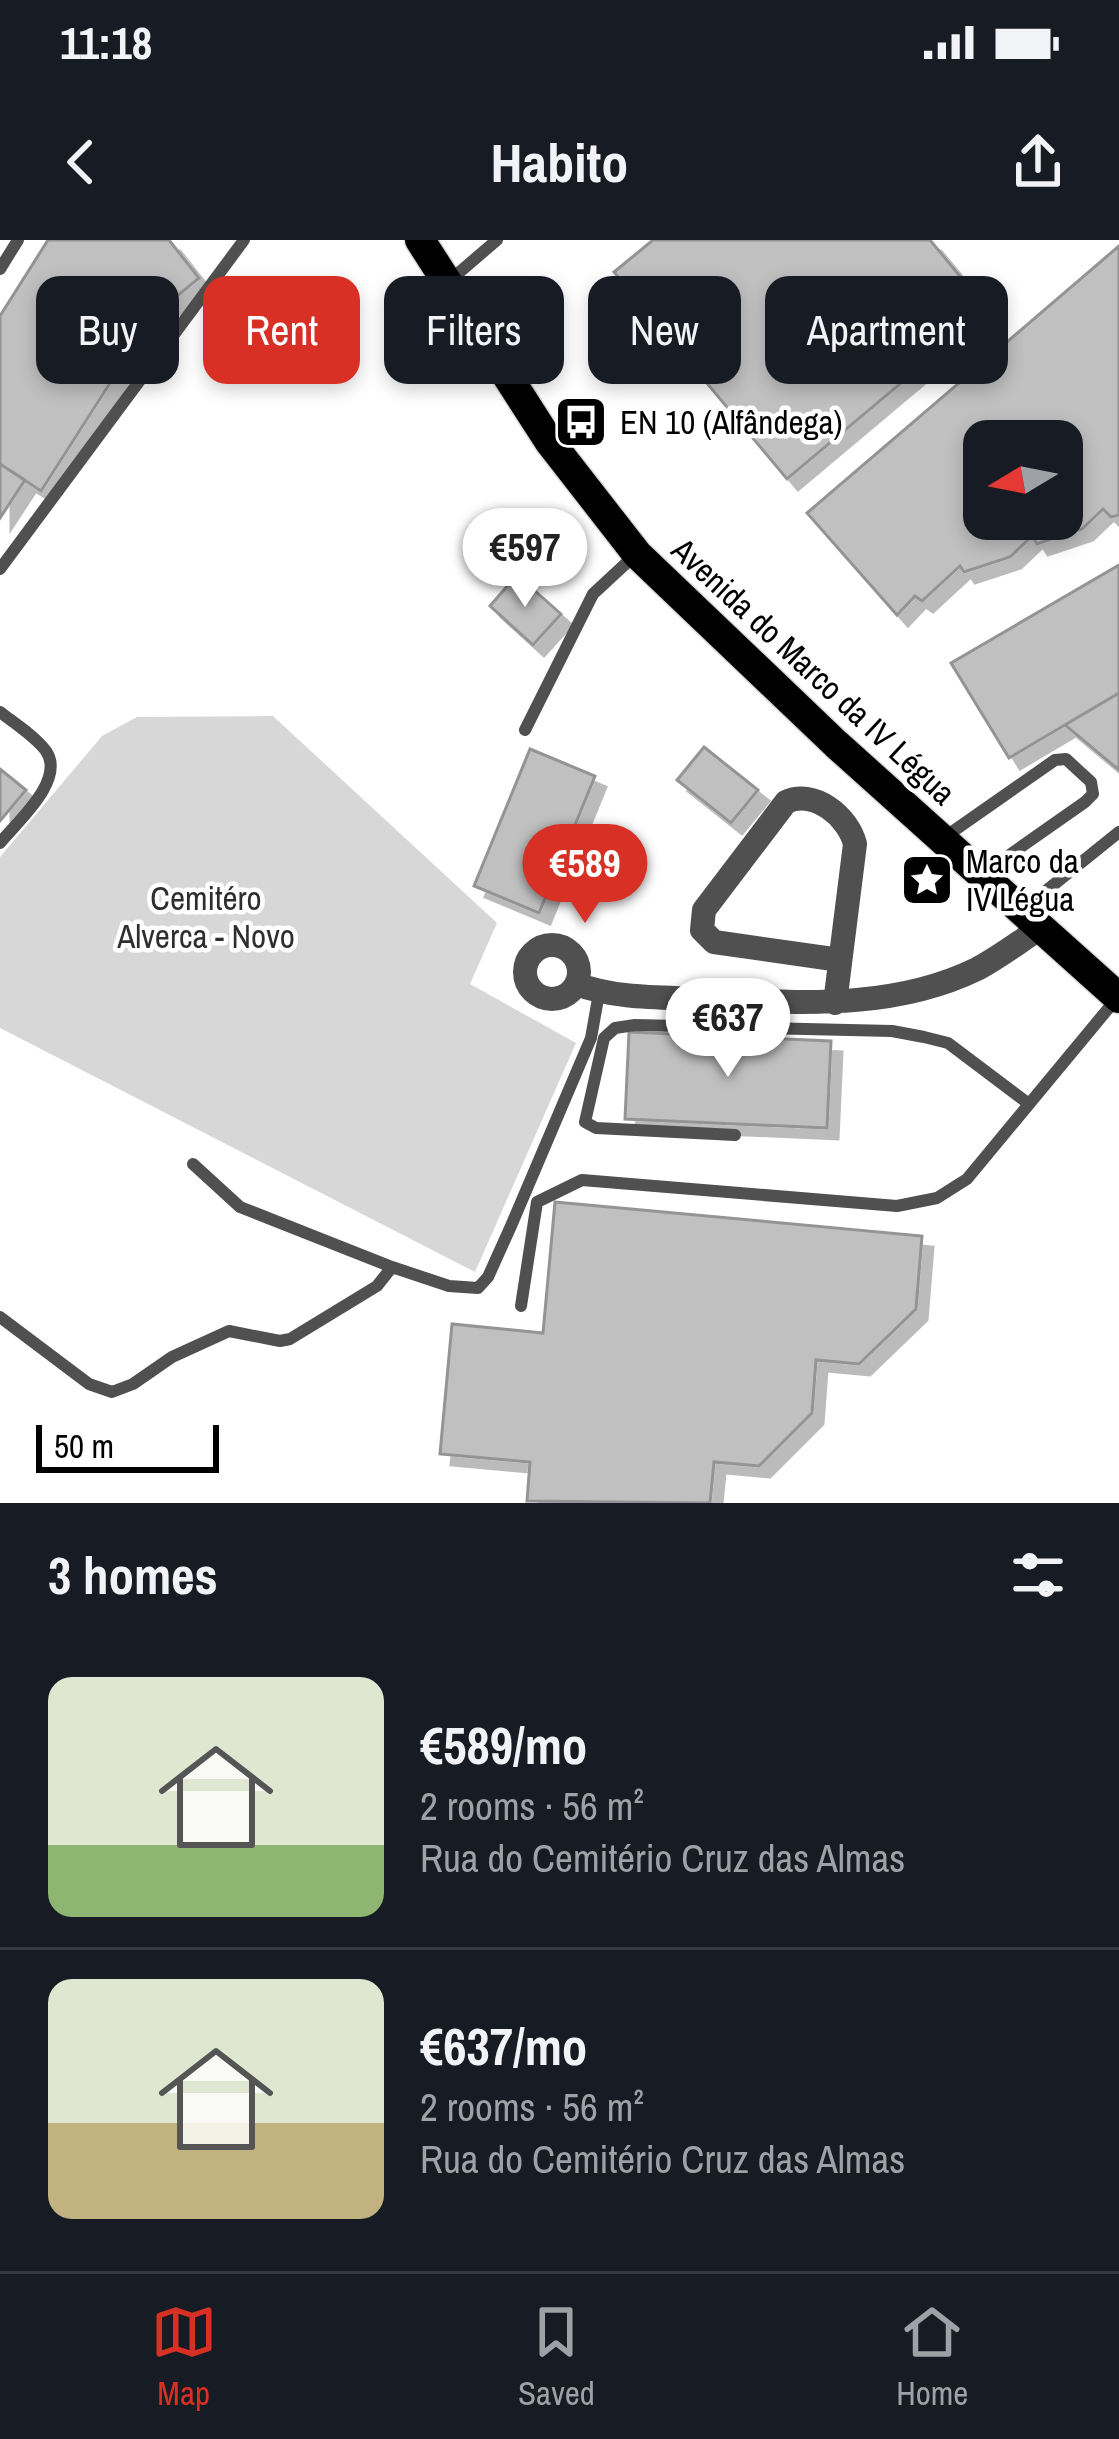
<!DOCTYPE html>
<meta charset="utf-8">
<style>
:root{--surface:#171b24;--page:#20242c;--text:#f1f3f6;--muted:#9ea1a6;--line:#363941;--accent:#d93025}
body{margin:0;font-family:"Archivo Narrow",sans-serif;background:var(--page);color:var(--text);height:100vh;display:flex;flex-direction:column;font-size:45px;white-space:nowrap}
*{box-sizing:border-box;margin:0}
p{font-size:39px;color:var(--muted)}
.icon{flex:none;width:66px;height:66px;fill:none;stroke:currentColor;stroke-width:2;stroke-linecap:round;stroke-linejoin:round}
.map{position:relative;height:1263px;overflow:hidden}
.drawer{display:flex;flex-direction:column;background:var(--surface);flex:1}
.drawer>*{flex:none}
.hud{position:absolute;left:36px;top:36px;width:1047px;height:108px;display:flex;gap:24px}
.needle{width:78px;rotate:260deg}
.buttons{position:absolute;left:963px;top:180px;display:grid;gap:24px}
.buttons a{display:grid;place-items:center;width:120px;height:120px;border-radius:24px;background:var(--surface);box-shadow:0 6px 18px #0003;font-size:60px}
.scale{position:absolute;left:36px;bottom:30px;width:183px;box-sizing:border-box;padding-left:12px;border:6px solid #000;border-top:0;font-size:33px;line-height:42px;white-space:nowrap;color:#000;-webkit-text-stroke:9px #fff;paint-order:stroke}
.price{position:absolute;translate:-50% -102px;padding:0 27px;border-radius:42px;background:#fff;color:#222;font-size:39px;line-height:78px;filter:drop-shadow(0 3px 6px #0008)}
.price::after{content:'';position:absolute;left:50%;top:72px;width:36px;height:27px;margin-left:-18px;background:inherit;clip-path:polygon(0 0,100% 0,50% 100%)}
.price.on{background:var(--accent);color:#fff}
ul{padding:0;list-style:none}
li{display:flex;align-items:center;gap:36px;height:300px;padding:0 48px}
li+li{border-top:3px solid var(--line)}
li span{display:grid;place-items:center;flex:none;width:336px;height:240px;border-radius:24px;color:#555}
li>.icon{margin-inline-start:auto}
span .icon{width:144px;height:144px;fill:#fffc;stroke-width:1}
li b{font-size:51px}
h2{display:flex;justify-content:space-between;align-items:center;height:144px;padding:0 48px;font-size:51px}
.pill{padding:0 42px;border-radius:24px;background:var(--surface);box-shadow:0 6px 18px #0003;font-size:42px;line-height:108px}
.pill.on{background:var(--accent);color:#fff}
.status{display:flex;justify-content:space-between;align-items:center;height:84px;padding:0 60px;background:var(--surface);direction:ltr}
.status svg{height:33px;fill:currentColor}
header{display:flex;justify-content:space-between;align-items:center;height:156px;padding:0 48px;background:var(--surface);font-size:54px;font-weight:700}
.menu{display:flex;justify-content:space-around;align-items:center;height:168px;border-top:3px solid var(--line);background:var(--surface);font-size:33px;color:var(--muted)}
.menu a{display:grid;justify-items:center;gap:6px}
.menu .on{color:var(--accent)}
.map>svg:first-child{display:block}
.green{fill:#d7d7d7}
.building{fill:#c0c0c0;stroke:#949494;stroke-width:3;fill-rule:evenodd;filter:url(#shadow)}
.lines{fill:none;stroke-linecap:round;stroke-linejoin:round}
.primary-casing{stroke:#dbdbdb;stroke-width:33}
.service{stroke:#505050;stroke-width:12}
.minor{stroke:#505050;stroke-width:24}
.primary{stroke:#000;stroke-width:30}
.labels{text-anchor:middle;stroke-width:9;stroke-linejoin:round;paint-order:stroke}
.poi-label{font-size:33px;fill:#000;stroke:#fff;text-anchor:start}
.street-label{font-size:33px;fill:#000;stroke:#fff}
.park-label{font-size:33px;fill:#2e2e2e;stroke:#fff}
</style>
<div class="status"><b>11:18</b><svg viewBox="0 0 49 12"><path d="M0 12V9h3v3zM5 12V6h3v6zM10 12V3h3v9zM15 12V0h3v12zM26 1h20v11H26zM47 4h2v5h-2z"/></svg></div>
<header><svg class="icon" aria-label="back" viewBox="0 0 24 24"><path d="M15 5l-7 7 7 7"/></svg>Habito<svg class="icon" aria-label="share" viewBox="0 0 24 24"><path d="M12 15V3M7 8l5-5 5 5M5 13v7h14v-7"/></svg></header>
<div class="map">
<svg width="1119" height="1263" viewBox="0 0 1119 1263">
<defs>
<filter id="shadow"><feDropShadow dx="11" dy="11" stdDeviation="0" flood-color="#0004"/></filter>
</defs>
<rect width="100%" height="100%" fill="#fff"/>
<!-- green -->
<path class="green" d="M273,476L497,683L470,744L576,803L475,1032L0,788V617L102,496L137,477Z"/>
<!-- building -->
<path class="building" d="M48,0H169L199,38L153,76L41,251L0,224V76Z
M653,0H930L988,70L787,239L614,32Z
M1119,6V275L1111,277L1103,269L1082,289L1037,304L1032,296L1010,317L964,332L960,326L922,361L915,356L897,375L807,273ZM984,201H1062V279H984Z
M0,224L25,240L0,278Z
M1119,325V453L1009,518L951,423Z
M517,335L561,374L533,405L490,366Z
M1119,453V530L1065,485Z
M704,507L758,550L731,583L677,540Z
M530,509L595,536L539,673L474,646Z
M0,529L26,550L0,581Z
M629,792L831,801L827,888L625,879Z
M555,962L922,996L916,1069L859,1124L816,1120L812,1173L759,1226L714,1222L710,1263L527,1261L530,1222L440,1214L452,1084L543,1093Z"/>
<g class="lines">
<!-- primary casing -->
<g class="primary-casing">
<path id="primary" d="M420,0L549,201L637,314L836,504L1119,758"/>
</g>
<!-- service -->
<path class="service" d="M0,29L18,0
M448,42L497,0
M0,329L244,0
M0,472C14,483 35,496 46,511C66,540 17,582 0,603
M525,490L593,354L634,316
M942,599L1055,520L1066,519L1091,542L1093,554L1085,562L981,635
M1021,671L1119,592
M735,895L596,888L585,882L604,798L615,788L635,785L892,791L924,797L948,803L1029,864
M193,924L240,967L392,1027
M521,1066L537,962L582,940L897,966L937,958L967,939L1117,758
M0,1077L89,1144L112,1152L133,1144L172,1117L229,1091L280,1101L290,1099L377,1046L392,1027L449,1046L478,1048L488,1037L511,986L591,798L599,753"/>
<!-- minor -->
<path class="minor" d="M525 732a27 27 0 1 1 54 0a27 27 0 1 1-54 0Z
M576,744C617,759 660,757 704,759C796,762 891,771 977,729C998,718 1019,702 1039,689
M835,763L855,604C848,576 814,549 786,562L704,670L702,690L714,702L840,720"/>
<!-- primary -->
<use href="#primary" class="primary"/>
</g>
<!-- icons -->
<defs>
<g id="bus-square" transform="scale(2.7)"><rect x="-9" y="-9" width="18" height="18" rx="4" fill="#000" stroke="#fff"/><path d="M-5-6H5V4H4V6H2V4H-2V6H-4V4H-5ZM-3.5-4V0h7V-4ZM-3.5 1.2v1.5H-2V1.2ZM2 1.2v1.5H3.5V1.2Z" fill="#fff"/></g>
<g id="sight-square" transform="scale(2.7)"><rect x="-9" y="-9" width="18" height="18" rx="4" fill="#000" stroke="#fff"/><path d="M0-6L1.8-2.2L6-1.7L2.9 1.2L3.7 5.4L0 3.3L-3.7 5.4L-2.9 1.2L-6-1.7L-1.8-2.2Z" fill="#fff"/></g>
</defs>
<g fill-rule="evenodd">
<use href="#bus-square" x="581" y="182"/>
<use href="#sight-square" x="927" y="640"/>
</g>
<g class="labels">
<!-- poi labels -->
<g class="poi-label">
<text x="620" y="194">EN 10 (Alfândega)</text>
<text x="966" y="633">Marco da<tspan x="966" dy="38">IV Légua</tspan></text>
</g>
<!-- street labels -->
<g class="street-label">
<text transform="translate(814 431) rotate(43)" y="12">Avenida do Marco da IV Légua</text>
</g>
<!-- park labels -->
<g class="park-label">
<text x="206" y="670">Cemitéro<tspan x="206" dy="38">Alverca - Novo</tspan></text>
</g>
</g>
</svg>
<div class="buttons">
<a><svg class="needle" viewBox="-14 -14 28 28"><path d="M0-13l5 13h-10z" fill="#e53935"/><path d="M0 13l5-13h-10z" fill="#9ea1a6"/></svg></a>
</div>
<div class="scale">50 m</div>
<b class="price" style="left:525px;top:370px">€597</b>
<b class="price on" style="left:585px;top:686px">€589</b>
<b class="price" style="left:728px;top:840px">€637</b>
<div class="hud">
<a class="pill">Buy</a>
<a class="pill on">Rent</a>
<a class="pill">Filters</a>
<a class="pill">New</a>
<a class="pill">Apartment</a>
</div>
</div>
<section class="drawer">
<h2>3 homes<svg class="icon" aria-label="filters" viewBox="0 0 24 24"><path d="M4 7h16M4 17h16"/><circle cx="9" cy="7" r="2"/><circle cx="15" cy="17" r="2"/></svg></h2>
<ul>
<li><span style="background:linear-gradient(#dfe7d0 70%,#8fb573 0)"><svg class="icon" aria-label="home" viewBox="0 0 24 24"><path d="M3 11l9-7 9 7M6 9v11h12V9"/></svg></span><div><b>€589/mo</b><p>2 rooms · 56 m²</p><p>Rua do Cemitério Cruz das Almas</p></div></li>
<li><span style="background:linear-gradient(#dfe7d0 60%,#c2b280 0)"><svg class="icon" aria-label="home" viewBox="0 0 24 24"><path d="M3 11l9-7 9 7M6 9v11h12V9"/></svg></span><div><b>€637/mo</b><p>2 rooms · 56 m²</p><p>Rua do Cemitério Cruz das Almas</p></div></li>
</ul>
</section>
<nav class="menu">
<a class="on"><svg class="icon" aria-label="map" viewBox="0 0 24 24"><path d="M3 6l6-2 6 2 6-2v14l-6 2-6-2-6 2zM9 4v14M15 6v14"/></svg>Map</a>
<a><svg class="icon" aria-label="saved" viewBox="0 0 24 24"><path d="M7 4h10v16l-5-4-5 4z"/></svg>Saved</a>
<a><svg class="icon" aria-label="home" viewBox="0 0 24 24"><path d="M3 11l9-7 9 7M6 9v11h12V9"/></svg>Home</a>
</nav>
